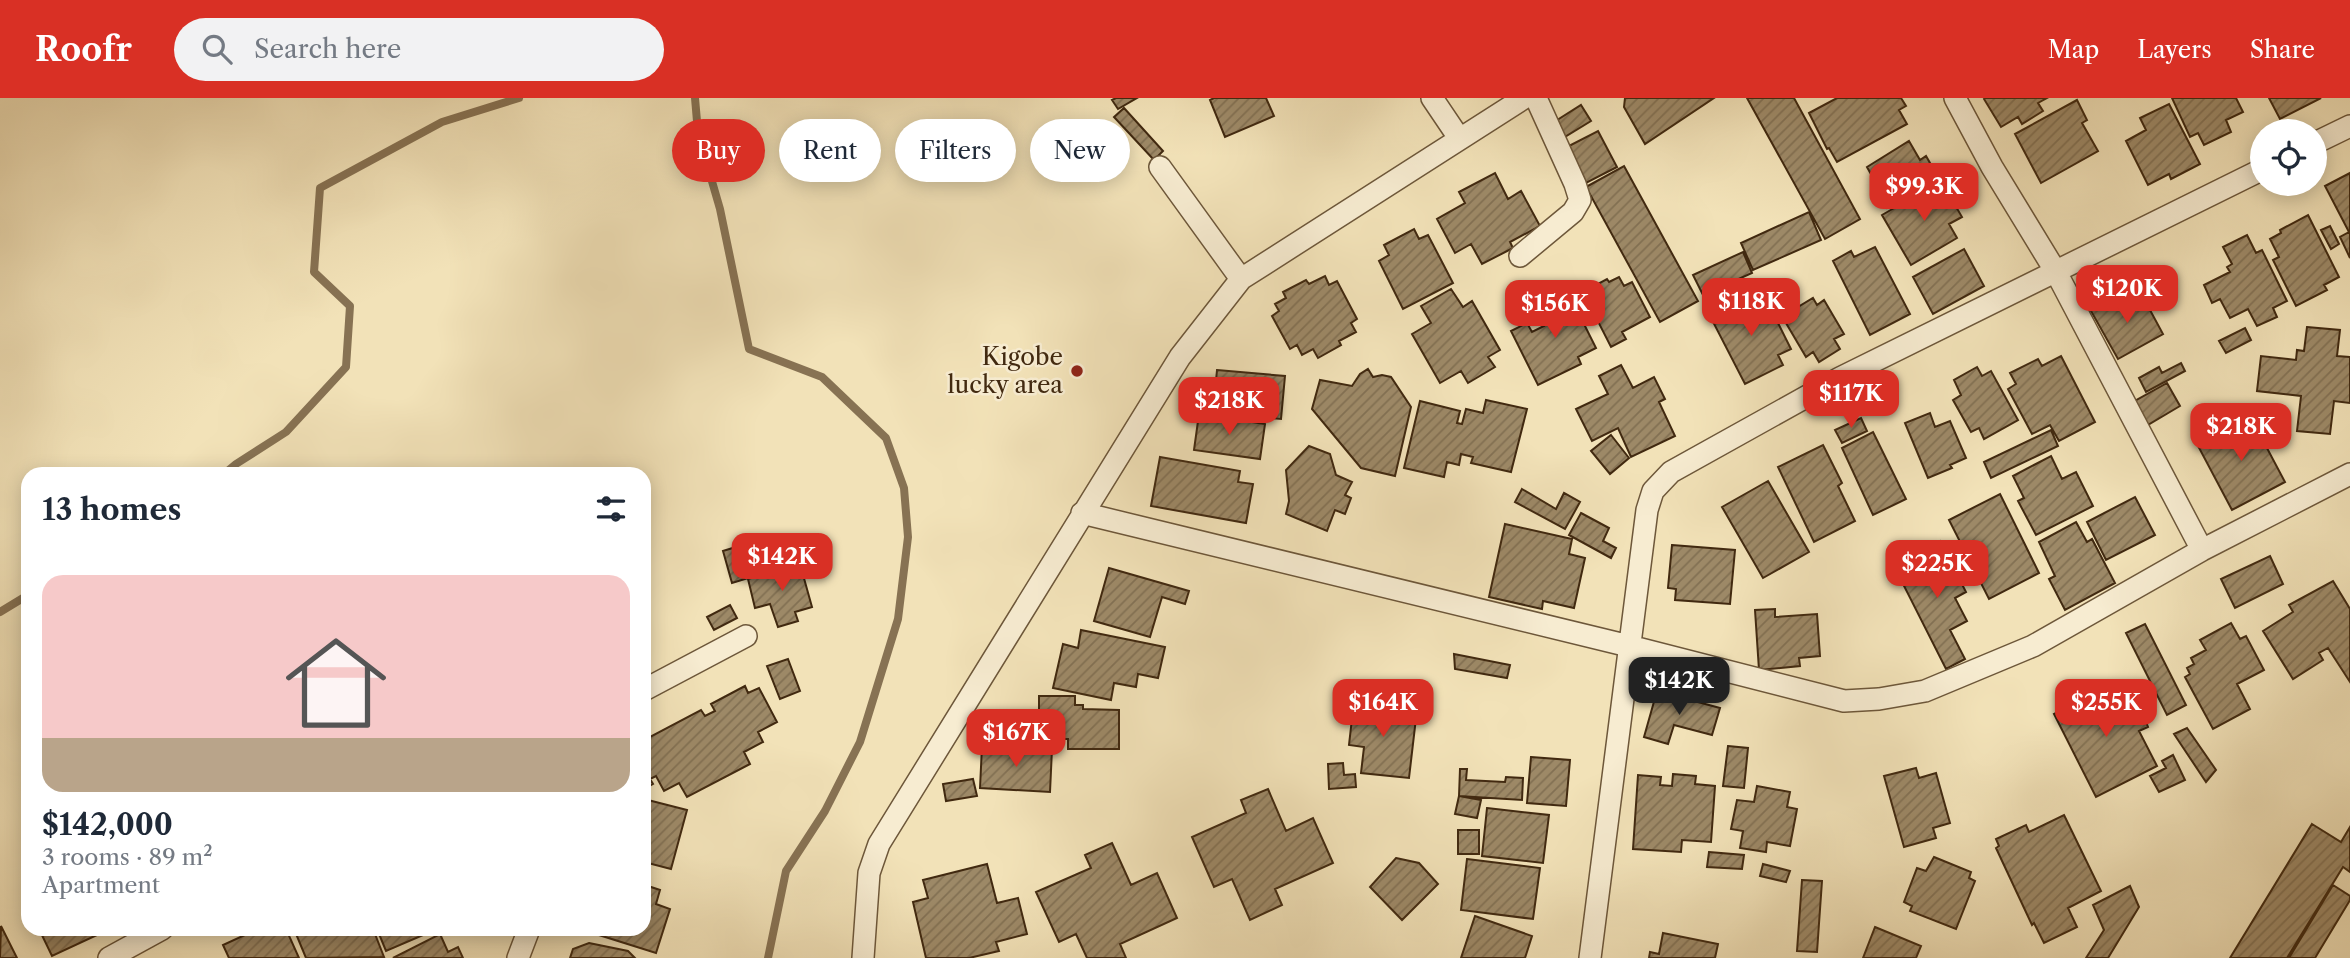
<!DOCTYPE html>
<meta charset="utf-8">
<style>
:root{--surface:#fff;--page:#f2f2f3;--text:#1f2937;--muted:#747a83;--accent:#d93025}
body{margin:0;font-family:"Libre Caslon Text",serif;background:var(--page);color:var(--text);height:100vh;display:flex;flex-direction:column;font-size:26px;white-space:nowrap}
*{box-sizing:border-box;margin:0}
p{font-size:23px;color:var(--muted)}
.icon{flex:none;width:38px;height:38px;fill:none;stroke:currentColor;stroke-width:2;stroke-linecap:round;stroke-linejoin:round}
.map{position:relative;flex:1;overflow:hidden}
.panel{position:absolute;left:21px;top:369px;width:630px;height:469px;display:flex;flex-direction:column;background:var(--surface);border-radius:21px;box-shadow:0 4px 18px #0003}
.panel>*{flex:none}
.top-card{position:absolute;left:672px;top:21px;width:665px;height:63px;display:flex;gap:14px}
.fabs{position:absolute;left:2250px;top:21px;display:grid;gap:14px}
.fabs a{display:grid;place-items:center;width:77px;height:77px;border-radius:50%;background:var(--surface);box-shadow:0 4px 18px #0003;font-size:35px}
.price{position:absolute;translate:-50% -60px;padding:0 16px;border-radius:14px;background:var(--accent);color:#fff;font-size:23px;line-height:46px;filter:drop-shadow(0 2px 4px #0008)}
.price::after{content:'';position:absolute;left:50%;top:42px;width:21px;height:16px;margin-left:-10px;background:inherit;clip-path:polygon(0 0,100% 0,50% 100%)}
.price.on{background:#222;color:#fff}
ul{padding:0;list-style:none}
li{display:grid;align-content:center;gap:14px;height:371px;padding:0 21px}
li span{display:grid;place-items:center;height:217px;border-radius:21px;color:#555}
li>.icon{margin-inline-start:auto}
span .icon{width:126px;height:126px;fill:#fffc;stroke-width:1}
li b{font-size:30px}
h2{display:flex;justify-content:space-between;align-items:center;height:84px;padding:0 21px;font-size:30px}
.pill{padding:0 24px;border-radius:32px;background:var(--surface);box-shadow:0 4px 18px #0003;font-size:24px;line-height:63px}
.pill.on{background:var(--accent);color:#fff}
header{display:flex;align-items:center;gap:42px;box-sizing:border-box;height:98px;padding:0 35px;background:var(--accent);color:#fff}
header strong{font-size:33px}
nav{display:flex;gap:38px;margin-inline-start:auto;font-size:24px}
.search{width:490px;height:63px;background:var(--page);display:flex;align-items:center;gap:18px;box-sizing:border-box;padding:0 24px;border-radius:38px;color:var(--muted);font-size:26px}
.map>svg:first-child{display:block}
.lines{fill:none;stroke-linecap:round;stroke-linejoin:round}
.stream{stroke:#877253;stroke-width:8}
.building{fill:url(#building-hatch);stroke:#412910;stroke-width:2}
.minor-casing{stroke:#6d573a;stroke-width:24}
.minor{stroke:#f7ecd1;stroke-width:21}
.poi-dot{fill:#8f2418;stroke:#f7ecd1;stroke-width:2.5}
.labels{text-anchor:middle;stroke-width:5;stroke-linejoin:round;paint-order:stroke}
.poi-label{font-size:24px;fill:#412910;stroke:#f7ecd1;text-anchor:end}
</style>
<header>
<strong>Roofr</strong>
<div class="search"><svg class="icon" aria-label="search" viewBox="0 0 24 24"><circle cx="10" cy="10" r="6"/><path d="M15 15l6 6"/></svg>Search here</div>
<nav><a>Map</a><a>Layers</a><a>Share</a></nav>
</header>
<div class="map">
<svg width="2350" height="860" viewBox="0 0 2350 860">
<defs>
<pattern id="building-hatch" width="6" height="6" patternUnits="userSpaceOnUse" patternTransform="scale(1.75)"><rect width="6" height="6" fill="#9d8967"/><path d="M-1 1l2-2M0 6l6-6M5 7l2-2" fill="none" stroke="#827053"/></pattern>
</defs>
<rect width="100%" height="100%" fill="#f2e2b8"/>
<filter id="stains"><feTurbulence type="fractalNoise" baseFrequency=".00286" numOctaves="4"/><feColorMatrix values="0 0 0 0 .2 0 0 0 0 .09 0 0 0 0 .02 0 0 0 .5 -.17"/></filter>
<radialGradient id="worn" r=".72"><stop offset=".6" stop-color="#630" stop-opacity="0"/><stop offset="1" stop-color="#630" stop-opacity=".3"/></radialGradient>
<g class="lines">
<!-- stream -->
<path class="stream" d="M695,0L698,35L720,111L749,251L822,279L886,340L904,390L908,439L898,521L860,644L825,713L786,773L768,860
M224,376L236,366L286,334L346,269L350,208L314,174L320,90L442,24L519,0
M0,514L28,497"/>
</g>
<!-- building -->
<path class="building" d="M1116,0H1137L1118,11L1112,2Z
M1214,0H1266L1274,18L1225,39L1210,2Z
M1625,0H1714L1645,46L1624,9Z
M1747,0H1794L1860,121L1825,141Z
M1837,0H1901L1906,8L1899,12L1907,26L1837,64L1829,50L1827,51L1809,15Z
M1985,0H2047L2038,5L2043,13L2022,26L2018,19L2001,29L1984,1Z
M2172,0H2236L2243,14L2226,22L2231,34L2204,47L2198,35L2190,39Z
M2269,0H2321L2280,21Z
M2077,2L2087,22L2082,25L2098,53L2041,85L2015,36Z
M2169,6L2200,66L2171,81L2169,76L2148,87L2126,43L2146,32L2140,20Z
M1581,7L1591,23L1563,40L1554,24Z
M1124,10L1163,53L1154,62L1114,19Z
M1598,33L1617,69L1584,86L1565,50Z
M1909,43L1920,62L1926,58L1938,79L1887,110L1874,89L1877,87L1867,69Z
M1624,68L1698,203L1660,224L1586,89Z
M1495,75L1508,101L1521,93L1540,128L1510,144L1513,150L1482,166L1471,146L1455,155L1437,121L1465,105L1459,94Z
M2350,75V160L2340,139L2349,134L2325,88Z
M1941,83L1962,119L1949,126L1957,140L1911,167L1882,117Z
M1809,114L1821,142L1753,172L1741,145Z
M2308,117L2339,179L2324,187L2327,192L2296,208L2273,162L2279,159L2270,141L2281,135L2280,132Z
M2330,128L2339,146L2331,151L2321,132Z
M1414,131L1419,141L1428,137L1453,185L1403,211L1379,163L1389,157L1384,147Z
M2247,137L2256,155L2262,152L2287,203L2273,210L2277,219L2257,228L2248,211L2230,220L2220,201L2212,205L2204,187L2230,174L2227,169L2232,166L2223,149Z
M1875,149L1910,216L1870,237L1833,163L1851,153L1854,159Z
M1964,151L1984,188L1933,216L1913,179Z
M1743,154L1752,175L1703,197L1693,177Z
M1325,178L1329,187L1337,183L1357,221L1351,225L1356,234L1339,243L1341,247L1318,260L1313,251L1302,257L1297,247L1290,251L1272,218L1279,213L1275,206L1286,200L1283,194L1306,182L1309,186Z
M1619,179L1624,188L1632,184L1650,219L1622,234L1626,241L1611,249L1583,194L1607,181L1609,184Z
M1566,190L1596,250L1578,259L1581,266L1538,287L1511,233L1527,225L1532,234L1544,228L1537,214L1556,204L1552,197Z
M1451,191L1463,209L1472,203L1500,252L1488,259L1495,269L1468,285L1461,273L1440,285L1412,236L1431,225L1421,208Z
M1748,198L1755,212L1768,205L1791,251L1778,257L1783,267L1745,286L1710,218Z
M2120,198L2127,211L2144,201L2163,236L2118,261L2091,213Z
M1813,200L1817,207L1824,202L1844,236L1834,241L1840,251L1819,264L1813,254L1806,259L1786,225L1797,218L1793,212Z
M2307,229L2340,232L2337,258L2350,259V305L2334,303L2330,336L2297,333L2301,298L2257,293L2261,258L2296,262L2297,252L2304,253Z
M2245,230L2251,242L2226,255L2219,243Z
M2061,258L2095,324L2059,343L2050,327L2032,336L2008,291L2016,286L2010,275L2038,261L2042,268Z
M2181,265L2185,273L2146,294L2139,280L2159,269L2162,275Z
M1621,267L1633,290L1654,279L1665,301L1659,304L1675,338L1631,359L1618,330L1592,343L1576,311L1608,296L1599,278Z
M1977,269L1982,278L1991,273L2018,322L1984,341L1979,330L1971,334L1953,302L1961,297L1954,282Z
M1368,271L1373,279L1382,277L1391,279L1411,309L1395,378L1361,370L1312,311L1320,282L1352,288L1360,276Z
M1217,272L1285,278L1281,321L1213,315Z
M2167,285L2180,308L2146,328L2133,304Z
M1486,302L1527,311L1511,374L1471,365L1473,359L1461,356L1459,367L1447,364L1444,379L1404,370L1420,303L1460,313L1457,325L1462,326L1466,311L1483,315Z
M1930,315L1935,329L1950,323L1966,360L1950,367L1952,370L1928,380L1905,325Z
M1199,316L1265,326L1260,361L1194,352Z
M2250,318L2285,384L2232,412L2197,346Z
M1861,320L1867,333L1842,345L1835,332Z
M2051,332L2058,348L1991,380L1984,364Z
M1873,334L1906,401L1873,417L1842,350Z
M1611,337L1629,360L1610,376L1591,353Z
M1823,347L1842,385L1838,388L1855,423L1814,444L1778,369Z
M1309,348L1330,356L1336,377L1352,384L1345,397L1351,400L1345,416L1335,412L1327,433L1286,416L1289,403L1286,372Z
M2051,358L2062,381L2076,374L2093,408L2036,437L2018,403L2024,400L2013,378Z
M1160,359L1240,373L1238,384L1253,386L1246,425L1151,408Z
M1768,383L1809,454L1763,480L1722,409Z
M1522,391L1556,411L1564,395L1580,404L1565,431L1515,404Z
M2000,396L2039,475L1989,501L1949,422Z
M2135,399L2155,437L2106,462L2087,424Z
M1581,415L1609,430L1603,443L1616,450L1611,460L1569,437Z
M2076,424L2087,444L2092,441L2115,485L2065,512L2049,481L2055,478L2039,444Z
M1505,426L1572,441L1569,456L1585,460L1574,510L1543,503L1542,511L1489,499Z
M1940,443L1966,494L1955,500L1967,523L1950,532L1965,561L1946,571L1900,480L1917,471L1910,458Z
M1672,447L1735,452L1730,506L1675,502L1676,491L1668,490Z
M739,448L748,480L732,485L723,453Z
M2270,458L2283,486L2235,510L2221,481Z
M800,466L812,509L795,514L798,523L778,529L770,506L755,510L748,481Z
M1109,470L1189,493L1185,506L1162,499L1150,539L1094,523Z
M2333,483L2350,511V584L2328,550L2319,555L2323,562L2293,581L2263,533L2293,514L2289,507Z
M730,507L737,520L714,532L707,519Z
M1775,511V519L1817,516L1820,558L1799,560L1800,568L1759,572L1755,512Z
M2231,525L2240,541L2246,538L2264,572L2237,586L2250,611L2213,631L2185,579L2190,576L2187,570L2194,566L2191,560L2206,552L2200,542Z
M2145,526L2186,607L2167,617L2126,535Z
M1081,532L1165,549L1158,580L1138,576L1136,589L1114,585L1111,602L1053,590L1063,546L1078,550Z
M1454,556L1510,567L1507,580L1455,571Z
M788,561L800,593L780,601L767,568Z
M2115,585L2132,618L2142,614L2148,629L2139,633L2157,668L2096,699L2054,616Z
M745,588L748,595L759,590L777,624L758,634L763,644L744,654L750,666L687,699L679,685L664,693L656,678L650,681L653,686L644,691V642L701,612L705,618L715,613L711,606Z
M1657,593L1720,610L1712,637L1674,627L1668,646L1644,639Z
M1039,598H1075V607H1083V611L1119,612V651H1068V641H1047V623H1039Z
M1354,603L1392,607L1391,617L1416,620L1409,680L1361,675L1364,649L1349,647Z
M2187,630L2216,672L2206,684L2174,636Z
M982,648L1052,651L1050,694L980,690Z
M1728,648L1748,650L1744,690L1723,688Z
M2173,657L2185,682L2159,694L2150,678L2166,670L2162,663Z
M1531,659L1570,662L1566,708L1527,705Z
M1343,665L1344,677L1355,676L1356,689L1329,691L1328,666Z
M1916,670L1919,680L1936,675L1950,725L1933,730L1936,740L1904,749L1884,678Z
M1460,671H1467L1466,682L1505,684L1506,679L1523,680L1522,702L1459,698Z
M1673,676L1696,678L1695,686L1715,688L1711,744L1682,742L1681,754L1633,751L1638,677L1661,679L1660,687L1672,688Z
M973,681L977,698L946,703L943,686Z
M1757,688L1790,694L1787,709L1797,711L1790,748L1767,744L1766,754L1740,750L1743,733L1731,731L1737,702L1754,704Z
M1268,691L1286,733L1313,720L1333,765L1275,791L1282,807L1250,822L1232,781L1214,789L1192,739L1246,715L1241,702Z
M1459,698L1481,702L1477,720L1455,716Z
M644,701L687,712L671,771L644,764Z
M1487,710L1549,717L1543,765L1482,758Z
M2064,717L2101,793L2068,810L2077,829L2044,845L2034,825L2032,827L1996,750L1999,748L1996,741L2026,727L2029,734Z
M2312,726L2341,744L2350,729V774L2343,769L2287,860H2230Z
M1458,732H1479V756H1458Z
M1112,745L1131,787L1157,775L1177,820L1120,846L1126,860H1087L1076,836L1059,844L1036,794L1091,770L1085,757Z
M1709,754L1744,757L1742,771L1707,769Z
M1934,759L1971,774L1969,780L1975,783L1956,831L1910,813L1912,808L1904,804L1917,770L1926,773Z
M1396,760L1419,765L1438,786L1402,822L1370,789Z
M1467,761L1540,770L1533,821L1461,812Z
M987,766L997,805L1018,800L1027,836L996,844L999,853L969,860H926L913,804L928,800L923,782Z
M1763,766L1790,773L1786,784L1760,778Z
M644,780L647,781L645,787L660,792L656,806L670,811L656,855L599,837L601,831H644Z
M1802,782L1822,783L1817,854L1797,853Z
M2333,787L2350,798V802L2315,860H2289Z
M2130,788L2139,809L2108,860H2086L2104,832L2093,807Z
M1475,818L1532,838L1525,860H1461Z
M1,828L17,860H0Z
M1875,829L1921,848L1916,860H1863Z
M39,831H94L97,837L52,858Z
M258,831H286L299,860H229L223,847Z
M294,831H373L384,859L306,860Z
M377,831H437L386,853Z
M1663,835L1718,846L1715,860H1649L1650,854L1659,856Z
M440,836L448,854L458,849L463,860H393Z
M589,845L628,853L635,860H570L573,851Z"/>
<g class="lines">
<!-- minor casing -->
<g class="minor-casing">
<path id="minor" d="M1432,0L1459,40
M1955,0L1992,69L2056,174L2202,452
M2315,45L2350,28
M1160,69L1241,181
M1520,158L1573,114L1580,102L1575,86L1536,0
M1082,415L1629,548L1844,603L1879,601L1925,593L2033,548L2202,452L2350,376
M644,592L746,538
M109,860L162,831
M518,860L529,831
M863,860L869,775L879,746L1180,259L1241,181L1524,0
M1590,860L1647,412L1653,393L1671,374L1840,280L2263,71"/>
</g>
<!-- minor -->
<use href="#minor" class="minor"/>
</g>
<!-- markers -->
<circle class="poi-dot" cx="1077" cy="273" r="7"/>
<g class="labels">
<!-- poi labels -->
<g class="poi-label">
<text x="1063" y="267">Kigobe<tspan x="1063" dy="28">lucky area</tspan></text>
</g>
</g>
<rect width="100%" height="100%" filter="url(#stains)"/>
<rect width="100%" height="100%" fill="url(#worn)"/>
</svg>
<div class="fabs">
<a><svg class="icon" aria-label="locate" viewBox="0 0 24 24"><circle cx="12" cy="12" r="6"/><path d="M12 2v4M12 18v4M2 12h4M18 12h4"/></svg></a>
</div>
<b class="price" style="left:1924px;top:125px">$99.3K</b>
<b class="price" style="left:2127px;top:227px">$120K</b>
<b class="price" style="left:1751px;top:240px">$118K</b>
<b class="price" style="left:1555px;top:242px">$156K</b>
<b class="price" style="left:1851px;top:332px">$117K</b>
<b class="price" style="left:1229px;top:339px">$218K</b>
<b class="price" style="left:2241px;top:365px">$218K</b>
<b class="price" style="left:782px;top:495px">$142K</b>
<b class="price" style="left:1937px;top:502px">$225K</b>
<b class="price on" style="left:1679px;top:619px">$142K</b>
<b class="price" style="left:1383px;top:641px">$164K</b>
<b class="price" style="left:2106px;top:641px">$255K</b>
<b class="price" style="left:1016px;top:671px">$167K</b>
<div class="top-card">
<a class="pill on">Buy</a>
<a class="pill">Rent</a>
<a class="pill">Filters</a>
<a class="pill">New</a>
</div>
<section class="panel">
<h2>13 homes<svg class="icon" aria-label="filters" viewBox="0 0 24 24"><path d="M4 7h16M4 17h16"/><circle cx="9" cy="7" r="2"/><circle cx="15" cy="17" r="2"/></svg></h2>
<ul>
<li><span style="background:linear-gradient(#f6c9c9 75%,#b9a48a 0)"><svg class="icon" aria-label="home" viewBox="0 0 24 24"><path d="M3 11l9-7 9 7M6 9v11h12V9"/></svg></span><div><b>$142,000</b><p>3 rooms · 89 m²</p><p>Apartment</p></div></li>
</ul>
</section>
</div>
